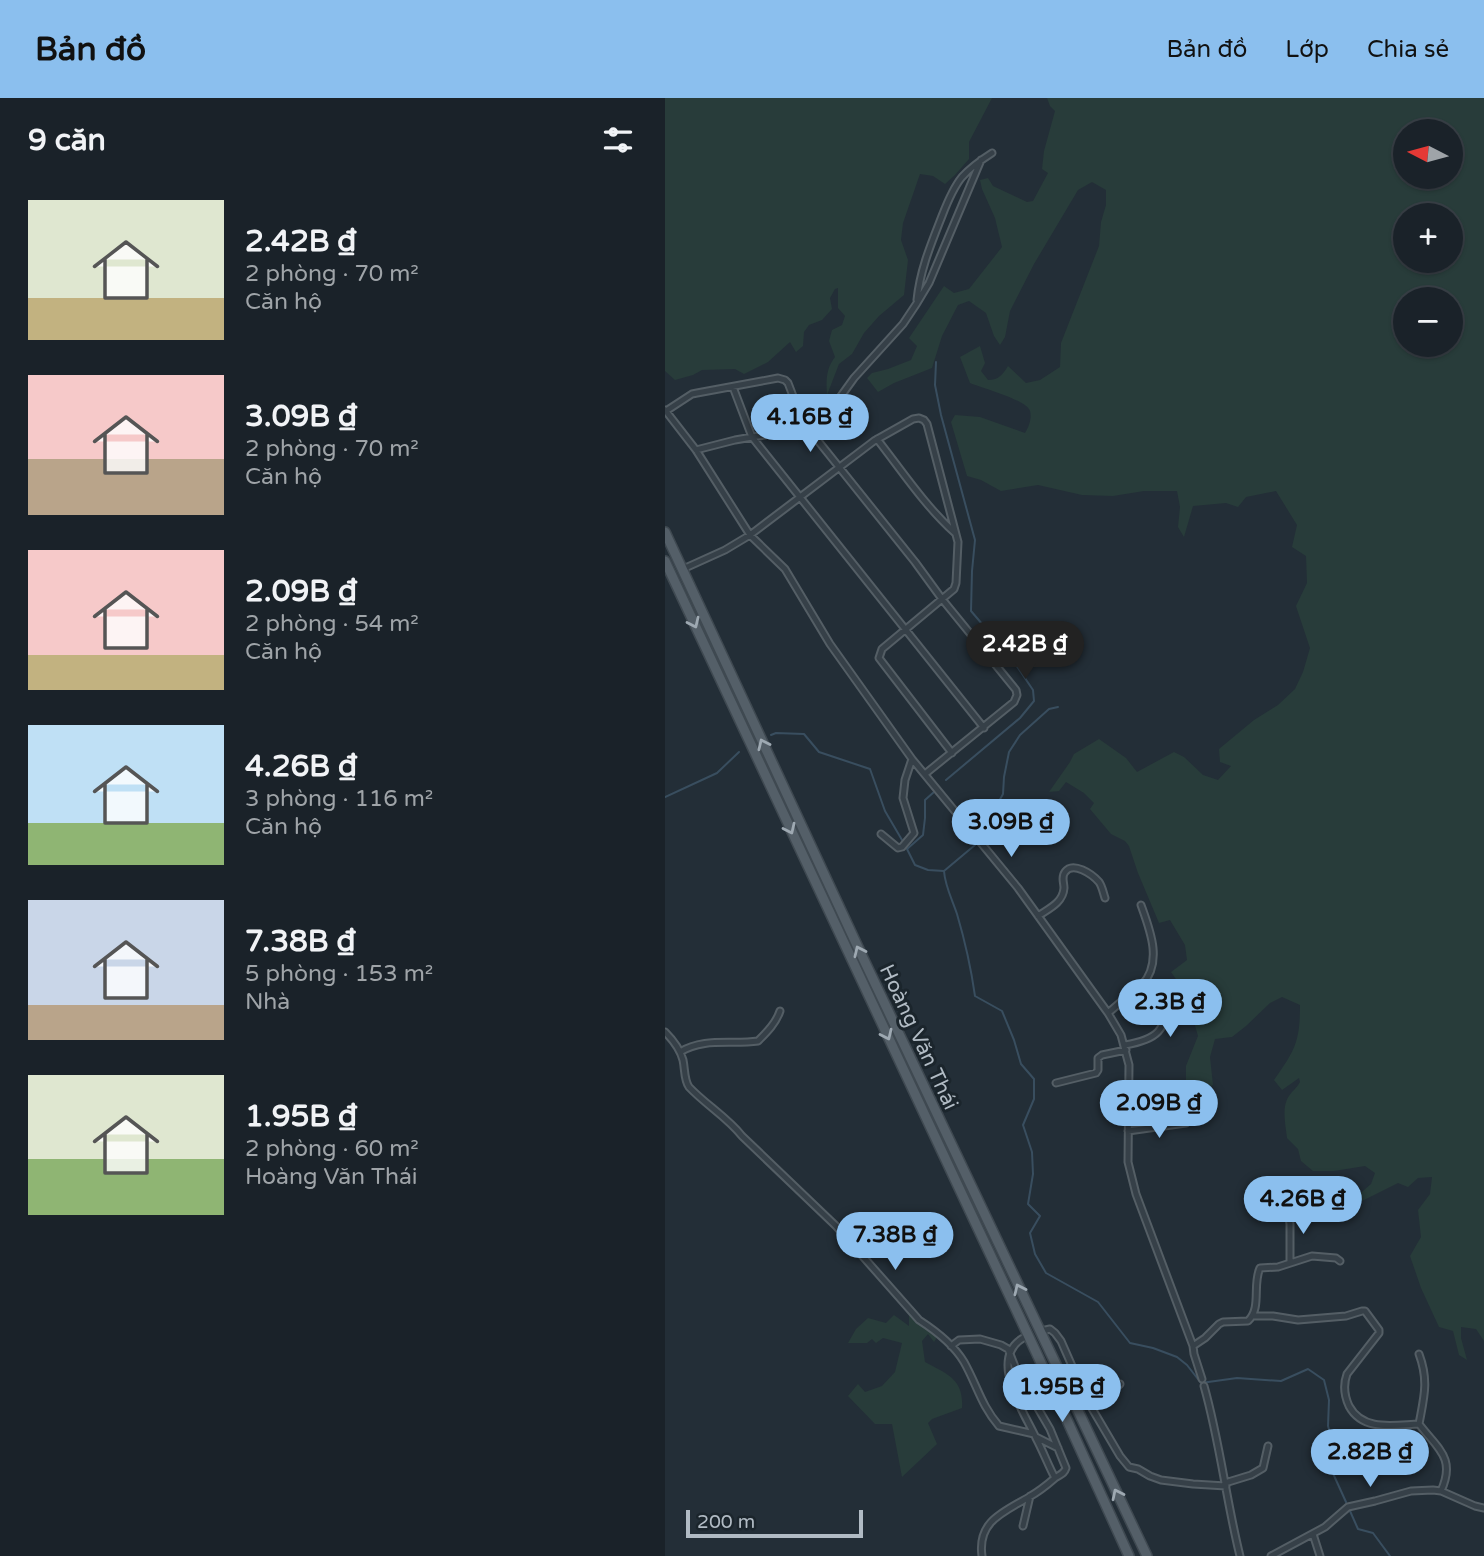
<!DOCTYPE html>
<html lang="vi">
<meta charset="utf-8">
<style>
:root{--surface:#1a2229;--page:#272f35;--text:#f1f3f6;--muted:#9fa4a8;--line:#383f46;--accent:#8bbfee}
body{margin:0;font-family:"Varela Round",sans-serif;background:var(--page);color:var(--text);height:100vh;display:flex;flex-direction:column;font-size:26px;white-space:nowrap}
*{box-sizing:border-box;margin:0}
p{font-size:23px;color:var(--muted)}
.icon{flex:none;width:38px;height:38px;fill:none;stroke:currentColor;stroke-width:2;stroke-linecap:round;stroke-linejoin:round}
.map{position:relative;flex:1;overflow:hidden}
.panel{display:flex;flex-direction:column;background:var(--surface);width:665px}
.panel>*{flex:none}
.needle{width:46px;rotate:276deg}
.buttons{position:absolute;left:728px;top:21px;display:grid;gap:14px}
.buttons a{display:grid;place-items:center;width:70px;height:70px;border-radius:50%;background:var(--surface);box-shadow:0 2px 5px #0004,0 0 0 2px var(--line);font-size:35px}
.scale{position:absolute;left:21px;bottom:18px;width:177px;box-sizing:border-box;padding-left:7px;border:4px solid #b1bbc4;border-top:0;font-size:19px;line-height:24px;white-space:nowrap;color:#b1bbc4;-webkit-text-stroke:5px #1b252c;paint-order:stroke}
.price{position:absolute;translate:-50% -60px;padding:0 16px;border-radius:24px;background:var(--accent);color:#111;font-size:23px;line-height:46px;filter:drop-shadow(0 2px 4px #0008)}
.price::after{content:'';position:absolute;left:50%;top:42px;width:21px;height:16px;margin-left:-10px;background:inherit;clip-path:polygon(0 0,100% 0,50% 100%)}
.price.on{background:#222;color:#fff}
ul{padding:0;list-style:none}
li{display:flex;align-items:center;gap:21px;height:175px;padding:0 28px}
li span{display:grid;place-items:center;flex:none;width:196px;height:140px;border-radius:0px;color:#555}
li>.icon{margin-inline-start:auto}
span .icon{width:84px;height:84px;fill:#fffc;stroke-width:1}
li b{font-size:30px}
h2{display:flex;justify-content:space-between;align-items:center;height:84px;padding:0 28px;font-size:30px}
header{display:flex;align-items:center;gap:42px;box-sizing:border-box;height:98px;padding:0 35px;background:var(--accent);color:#111}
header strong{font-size:33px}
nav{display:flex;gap:38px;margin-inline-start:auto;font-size:24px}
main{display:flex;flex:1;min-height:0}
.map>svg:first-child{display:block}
.green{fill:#283c3a;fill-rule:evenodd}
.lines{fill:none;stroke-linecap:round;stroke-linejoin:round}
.stream{stroke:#394e5f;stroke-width:2}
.street-casing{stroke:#545e65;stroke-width:9}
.primary-casing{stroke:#3f4951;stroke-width:12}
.street{stroke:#364048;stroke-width:5}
.primary{stroke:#545f68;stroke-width:9}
.oneway{stroke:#9ea9b2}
.labels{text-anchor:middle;stroke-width:6;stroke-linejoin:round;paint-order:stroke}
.street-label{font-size:21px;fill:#b1bbc4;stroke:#1b252c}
</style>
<header>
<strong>Bản đồ</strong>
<nav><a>Bản đồ</a><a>Lớp</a><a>Chia sẻ</a></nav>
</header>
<main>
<section class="panel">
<h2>9 căn<svg class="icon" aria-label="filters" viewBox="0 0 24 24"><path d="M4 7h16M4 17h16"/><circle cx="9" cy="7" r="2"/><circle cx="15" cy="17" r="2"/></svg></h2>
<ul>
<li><span style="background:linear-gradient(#dfe7d0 70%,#c2b280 0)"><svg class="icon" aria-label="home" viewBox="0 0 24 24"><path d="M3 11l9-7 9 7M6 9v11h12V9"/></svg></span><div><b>2.42B ₫</b><p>2 phòng · 70 m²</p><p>Căn hộ</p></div></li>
<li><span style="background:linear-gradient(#f6c9c9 60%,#b9a48a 0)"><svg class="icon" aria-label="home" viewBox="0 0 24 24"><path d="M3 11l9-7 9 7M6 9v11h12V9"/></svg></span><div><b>3.09B ₫</b><p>2 phòng · 70 m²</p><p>Căn hộ</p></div></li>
<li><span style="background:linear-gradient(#f6c9c9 75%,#c2b280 0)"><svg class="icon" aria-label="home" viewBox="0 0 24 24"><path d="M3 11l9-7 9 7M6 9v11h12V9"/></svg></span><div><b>2.09B ₫</b><p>2 phòng · 54 m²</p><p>Căn hộ</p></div></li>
<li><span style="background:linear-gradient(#bfe0f5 70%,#8fb573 0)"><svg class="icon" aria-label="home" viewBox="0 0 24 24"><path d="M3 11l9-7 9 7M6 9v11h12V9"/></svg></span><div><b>4.26B ₫</b><p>3 phòng · 116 m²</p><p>Căn hộ</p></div></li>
<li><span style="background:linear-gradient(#c9d6e8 75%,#b9a48a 0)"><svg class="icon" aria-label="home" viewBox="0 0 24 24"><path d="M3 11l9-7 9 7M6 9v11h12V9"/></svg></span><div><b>7.38B ₫</b><p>5 phòng · 153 m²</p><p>Nhà</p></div></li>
<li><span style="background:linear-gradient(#dfe7d0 60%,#8fb573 0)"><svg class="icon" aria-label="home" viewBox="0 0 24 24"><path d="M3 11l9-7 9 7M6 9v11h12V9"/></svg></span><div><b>1.95B ₫</b><p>2 phòng · 60 m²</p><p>Hoàng Văn Thái</p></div></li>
</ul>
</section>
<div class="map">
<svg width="819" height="1458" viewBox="0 0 819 1458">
<rect width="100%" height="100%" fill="#232e37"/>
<!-- green -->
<path class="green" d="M0,0H327L304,44V61L290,77L280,86L268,78L255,76L238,125L236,142L243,162L239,197L214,218L199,235L187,256L174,266L162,297C161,283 161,270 170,259L164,243L167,232L177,227L180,218L173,210V190L170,191L165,200L167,211L157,222L144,227L139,234L138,248L131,254L125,244L103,264L79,276L70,271L37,272L28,277L10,282L0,273Z
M382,0H819V1243L811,1231L796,1229V1240L802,1262L794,1257L788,1233L774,1229L756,1190L745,1158L756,1139L753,1112L765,1096L767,1079L753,1080L743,1089L733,1085L697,1103L685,1104L706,1086L710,1075L700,1068L669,1073H648L636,1063L633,1051L622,1040C621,1029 616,1009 624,998C627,993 632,990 635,984L634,980L617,992L609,982C630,952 635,944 635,907L617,899L605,905L581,928L567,939L550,941L545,959L548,987L534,994H521V968L533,938L519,889L513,884L506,874L522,862L520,847L505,822L494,825L473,775L464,748L460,743L446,736L425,711L429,705L419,695L401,684L394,693L384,694L405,664L409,656L434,641L461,660L472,674L509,654L519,659L538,677L553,682L566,668L555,664L554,651L589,622L613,607L630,591L638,574L645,550L631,508L642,485L641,458L627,449L632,427L611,393L581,399L573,409L561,405L528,408L519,439L513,429L515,409L512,393H479L448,398L417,397L373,387L336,393L316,382L302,378L286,324L290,317L315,319L360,335C364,329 367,320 365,313C362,302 317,290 305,285L295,259L315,248L320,265L316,273L323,282C334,282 338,276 343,268L361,285L375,282L395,269L396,245L434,148L436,124L441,107V92L427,84L413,92L369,166L345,213L340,239L335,247L329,238L321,215L304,203L293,207L277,238L267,270L229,285L213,294L202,280L207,275L223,271L246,262L252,248L244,240L279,188L289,195L304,191L337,149L330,120L317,91L315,82L323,80L328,88L362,104L368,103L383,75L377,71L379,53L390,13L385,8ZM786,33V79H740V33ZM786,117V163H740V117ZM786,201V247H740V201Z
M244,1214L270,1236L271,1241L269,1244L263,1236L257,1243L260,1264C282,1276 299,1281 297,1310L267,1321L263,1325L272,1346L237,1379L227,1326H210L183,1298L193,1286L200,1294L217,1288L230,1274L237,1245L218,1240L211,1245L207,1241L202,1245H183L191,1231L203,1220L221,1225L229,1217L244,1228Z"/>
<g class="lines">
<!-- stream -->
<path class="stream" d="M271,264L270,287L276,317L310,442L307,473L306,513L347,561L368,592L369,603L355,620L281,682
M106,637L111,635L139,636L154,654L205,671L220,713L237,742
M269,694L260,702V720L258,737L242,751L250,767L263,772L279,773L310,747L312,744
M0,699L52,675L74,654
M314,739L338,696L339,679L344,654L355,637L384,611L393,609
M279,773C280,788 287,801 292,816C300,843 306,870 310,898L337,913L349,942L356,966L369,981V1001L358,1027L367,1054L368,1076L363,1106L375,1118L365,1135L370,1156L381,1175L433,1204L465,1245L488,1250L512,1259L522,1267L536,1285L572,1280L616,1283L643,1271L659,1282L664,1302L663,1328L668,1346L666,1371L681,1404
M685,1413L693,1431L708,1435L725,1458"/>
<!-- street casing -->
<g class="street-casing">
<path id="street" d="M252,202C255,172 266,146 277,118C282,105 288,90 297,79C306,69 316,62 327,55
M68,289L87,339L319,630
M0,312L31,352L85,437L120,471L165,546L247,661L353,790L443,915L456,937L464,967L463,1064L471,1096L528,1248L529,1256L537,1281
M1,313L27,296L32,295L113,280L120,282L123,285L138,324L250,464L277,501L351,592L352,597L349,604L260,676
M212,341C237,373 260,408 290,435
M31,352L70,342L117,334L144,322L171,305L189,280L238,226L252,205L264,185L316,62
M18,471L60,452L85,437L209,343L248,321L254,320L259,322L262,326L293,444L291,485L289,491L217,551L214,560L287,655
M216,736L233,750L237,749L249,735L238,700L240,682L247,661
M373,818C383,811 398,805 399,790C399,784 396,779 400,774C408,763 427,776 434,784C437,788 438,794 440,800
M443,915C450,909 457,903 464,897C469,894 474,892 477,887C498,864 485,832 476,807
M0,934C8,942 15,951 18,962C20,971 19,982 24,989C41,1007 62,1019 77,1038L171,1128L254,1222C271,1233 289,1247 299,1264C312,1287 316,1307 334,1328L369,1336
M460,947C489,942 508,932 494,900
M15,954C39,939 67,947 93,943C102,934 111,925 115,913
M391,985L431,975L433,972V960L437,957L461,952
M463,1033L521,1025
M623,1112L625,1126V1165
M588,1218H608L633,1222L681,1218L697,1213H700L714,1232V1235L682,1276C678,1287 679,1297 684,1308C698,1334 729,1327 754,1326
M376,1233L385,1231L390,1235L396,1243L422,1302L455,1358L464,1369L473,1371L485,1378L496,1382L528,1386L561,1388
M362,1238C320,1257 359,1314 371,1340C378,1353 383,1367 390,1380
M286,1248L294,1242L315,1241L336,1247L343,1251L353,1276L385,1331L401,1370C399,1376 396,1376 390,1380C382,1387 373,1394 364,1399C339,1414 312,1423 317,1458
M528,1248L540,1240L554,1226L558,1224L583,1223C597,1210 587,1187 595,1170L613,1169L647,1158L671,1160L675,1163
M754,1256C764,1283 759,1299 754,1326C773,1351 791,1360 776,1393
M539,1288C555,1344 561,1402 575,1458
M422,1297L427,1302C440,1302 447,1294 455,1286
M371,1339L393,1350
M560,1385L586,1377L598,1370L603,1348
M358,1428L365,1398
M648,1436L655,1458
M606,1458L660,1429L683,1409L710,1403L746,1393L768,1392L776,1393L810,1408L819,1410"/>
</g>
<!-- primary casing -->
<g class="primary-casing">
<path id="primary" d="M0,434L198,860L482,1458
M0,463L371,1254L464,1458"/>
</g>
<!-- street -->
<use href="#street" class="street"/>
<!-- primary -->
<use href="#primary" class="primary"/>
</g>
<!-- one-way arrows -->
<defs><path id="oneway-chevron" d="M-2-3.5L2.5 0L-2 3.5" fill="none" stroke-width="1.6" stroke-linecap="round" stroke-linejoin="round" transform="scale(1.75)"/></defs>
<g class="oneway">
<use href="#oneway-chevron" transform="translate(29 525) rotate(65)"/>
<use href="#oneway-chevron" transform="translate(98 646) rotate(-115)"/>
<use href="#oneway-chevron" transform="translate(125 731) rotate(65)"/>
<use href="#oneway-chevron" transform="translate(194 853) rotate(-115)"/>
<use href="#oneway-chevron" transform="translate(222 937) rotate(65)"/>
<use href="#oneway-chevron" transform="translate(354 1191) rotate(-115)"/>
<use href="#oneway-chevron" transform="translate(452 1396) rotate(-116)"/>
</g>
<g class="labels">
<!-- street labels -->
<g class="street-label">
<text transform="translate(254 939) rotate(65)" y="7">Hoàng Văn Thái</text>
</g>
</g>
</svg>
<div class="buttons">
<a><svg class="needle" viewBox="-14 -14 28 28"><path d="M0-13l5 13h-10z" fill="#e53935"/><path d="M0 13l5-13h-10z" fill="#9fa4a8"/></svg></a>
<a>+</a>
<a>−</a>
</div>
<div class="scale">200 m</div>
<b class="price" style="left:145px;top:356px">4.16B ₫</b>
<b class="price on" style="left:360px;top:583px">2.42B ₫</b>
<b class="price" style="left:346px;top:761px">3.09B ₫</b>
<b class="price" style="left:505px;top:941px">2.3B ₫</b>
<b class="price" style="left:494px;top:1042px">2.09B ₫</b>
<b class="price" style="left:638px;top:1138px">4.26B ₫</b>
<b class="price" style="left:230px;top:1174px">7.38B ₫</b>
<b class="price" style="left:397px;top:1326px">1.95B ₫</b>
<b class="price" style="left:705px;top:1391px">2.82B ₫</b>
</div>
</main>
